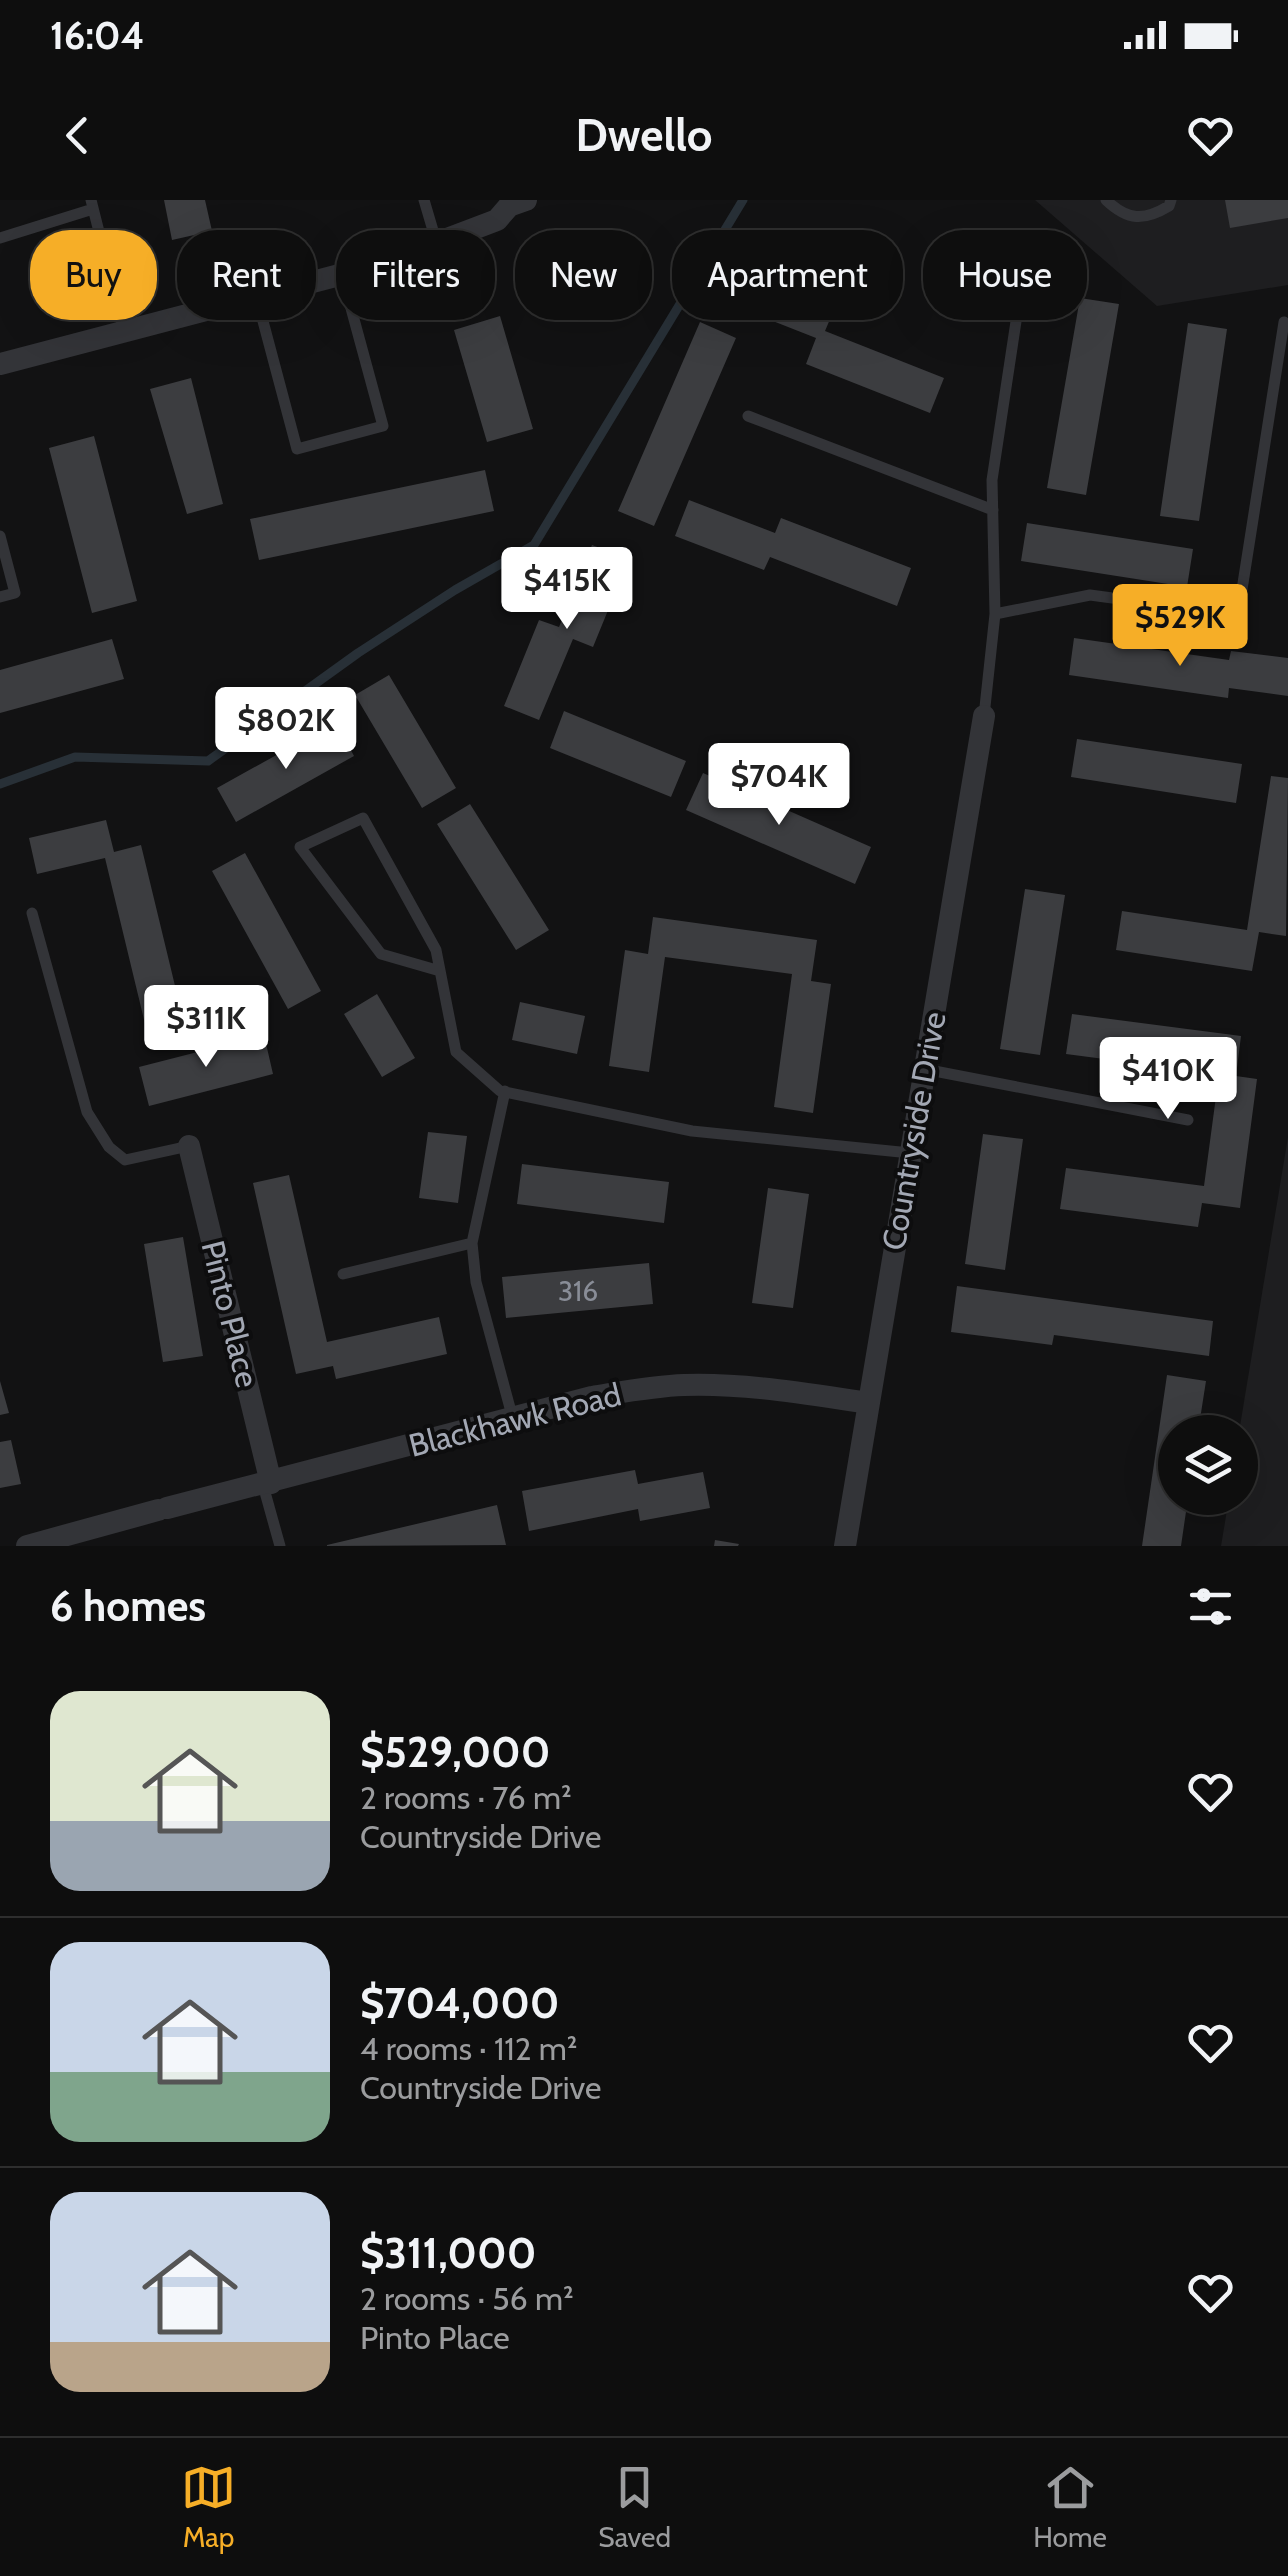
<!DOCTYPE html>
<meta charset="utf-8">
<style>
:root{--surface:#0e0e0e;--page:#1c1c1c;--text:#f1f3f6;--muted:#9b9c9e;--line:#2e2e2e;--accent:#f6ae27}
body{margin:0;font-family:Cabin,sans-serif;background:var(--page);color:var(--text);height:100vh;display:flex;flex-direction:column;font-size:38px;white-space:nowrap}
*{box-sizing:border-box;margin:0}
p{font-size:32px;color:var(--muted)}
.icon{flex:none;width:55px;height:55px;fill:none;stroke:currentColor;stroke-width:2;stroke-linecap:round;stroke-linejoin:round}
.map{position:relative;height:1346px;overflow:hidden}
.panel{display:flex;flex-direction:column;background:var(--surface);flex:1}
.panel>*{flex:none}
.guide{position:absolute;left:30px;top:30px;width:1230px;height:90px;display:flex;gap:20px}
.tools{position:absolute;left:1158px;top:1215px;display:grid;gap:20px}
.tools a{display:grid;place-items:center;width:100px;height:100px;border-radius:50%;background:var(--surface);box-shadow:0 10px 40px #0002,0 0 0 2px var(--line);font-size:50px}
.price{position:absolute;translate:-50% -85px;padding:0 22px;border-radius:10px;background:#fff;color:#222;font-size:32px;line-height:65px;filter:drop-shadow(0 2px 5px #0008)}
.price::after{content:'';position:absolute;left:50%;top:60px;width:30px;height:22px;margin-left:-15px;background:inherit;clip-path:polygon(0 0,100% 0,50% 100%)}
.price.on{background:var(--accent);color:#111}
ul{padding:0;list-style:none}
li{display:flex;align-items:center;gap:30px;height:250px;padding:0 50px}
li+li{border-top:2px solid var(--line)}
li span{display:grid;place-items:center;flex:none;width:280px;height:200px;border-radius:30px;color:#555}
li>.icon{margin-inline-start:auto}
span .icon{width:120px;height:120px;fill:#fffc;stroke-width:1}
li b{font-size:42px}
h2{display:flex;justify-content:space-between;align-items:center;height:120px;padding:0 50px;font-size:42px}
.chip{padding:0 35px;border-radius:40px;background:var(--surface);box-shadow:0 10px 40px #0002,0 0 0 2px var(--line);font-size:35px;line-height:90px}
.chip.on{background:var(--accent);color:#111}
.status{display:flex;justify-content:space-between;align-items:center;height:70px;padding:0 50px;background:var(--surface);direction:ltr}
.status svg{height:28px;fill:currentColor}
header{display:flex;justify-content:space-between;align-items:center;height:130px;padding:0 50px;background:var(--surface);font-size:45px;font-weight:800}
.menu{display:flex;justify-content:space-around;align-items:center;height:140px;border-top:2px solid var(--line);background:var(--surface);font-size:28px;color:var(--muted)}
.menu a{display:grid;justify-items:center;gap:5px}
.menu .on{color:var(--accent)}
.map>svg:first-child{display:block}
.built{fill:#1e1e20}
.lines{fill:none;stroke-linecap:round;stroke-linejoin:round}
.stream{stroke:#283037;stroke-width:9}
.building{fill:#3c3d40}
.lane{stroke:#333438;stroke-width:11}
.street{stroke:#333438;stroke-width:22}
.labels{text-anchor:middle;stroke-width:8;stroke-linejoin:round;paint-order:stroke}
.number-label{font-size:28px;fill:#898d97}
.street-label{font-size:32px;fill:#a3a8b4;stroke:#0d0d0e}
</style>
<div class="status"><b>16:04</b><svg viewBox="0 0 49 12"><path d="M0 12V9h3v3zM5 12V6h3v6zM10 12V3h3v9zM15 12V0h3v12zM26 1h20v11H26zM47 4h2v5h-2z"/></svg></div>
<header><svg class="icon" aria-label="back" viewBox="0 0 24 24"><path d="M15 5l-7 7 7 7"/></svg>Dwello<svg class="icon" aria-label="heart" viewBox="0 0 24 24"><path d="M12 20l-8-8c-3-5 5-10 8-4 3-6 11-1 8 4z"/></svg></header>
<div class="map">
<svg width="1288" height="1346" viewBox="0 0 1288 1346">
<rect width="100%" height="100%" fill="#121213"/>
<!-- built -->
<path class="built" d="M1035,0H1288V85L1157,106Z
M1288,937V1346H1221L1229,1298H1240L1239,1232Z"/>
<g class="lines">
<!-- stream -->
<path class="stream" d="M0,584L75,557L208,561L358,453L455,390L534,345L743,0"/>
</g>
<!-- building -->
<path class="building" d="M164,0H205L212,31L172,40Z
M1225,0H1288V18L1230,28Z
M728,63L836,105L825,131L944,178L930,213L806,164L816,138L714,98Z
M1080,98L1119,104L1086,295L1047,288Z
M500,116L533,229L487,242L454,130Z
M700,122L736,138L654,326L618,311Z
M1188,123L1227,129L1199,321L1160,316Z
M191,178L223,304L187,314L150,189Z
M94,236L137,401L92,413L49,248Z
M485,270L494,311L259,360L250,319Z
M689,300L775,333L781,318L911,368L897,406L770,357L764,370L675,336Z
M1027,323L1193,349L1187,387L1021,361Z
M592,345L629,359L593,447L573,439L539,520L504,506L539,420L559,427Z
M1074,438L1229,460L1231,451L1288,458V496L1229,488L1228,498L1069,475Z
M112,439L124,479L0,513V470Z
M389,475L456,588L422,608L355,495Z
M564,511L686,561L671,597L550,548Z
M336,522L354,556L236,622L217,588Z
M1077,539L1242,564L1236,603L1071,577Z
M703,573L871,647L855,684L686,610Z
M1271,576L1288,578L1286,736L1259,732L1252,771L1116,750L1122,711L1247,730Z
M470,604L549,730L516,750L437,624Z
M106,620L114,652L141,645L184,823L147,832L105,658L37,674L29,638Z
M245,653L321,791L288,809L212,671Z
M1025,689L1065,695L1040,855L1000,849Z
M653,717L817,740L811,781L831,784L813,913L774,907L792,774L665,757L649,872L609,866L625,750L648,754Z
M377,794L415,858L382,877L344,814Z
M520,802L585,816L577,854L512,840Z
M1072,814L1241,836L1236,876L1257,879L1240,1008L1202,1003L1198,1027L1060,1009L1066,968L1204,986L1219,874L1066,854Z
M264,835L273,874L149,906L139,867Z
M428,932L467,936L458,1003L419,998Z
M983,934L1023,939L1005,1070L965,1064Z
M522,964L669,982L664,1023L517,1004Z
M289,975L327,1142L439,1117L447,1154L336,1179L333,1166L296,1174L253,983Z
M768,988L809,994L793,1108L752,1103Z
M183,1037L203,1156L163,1162L144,1044Z
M649,1063L653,1104L506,1118L502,1077Z
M957,1086L1213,1121L1209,1156L1054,1135L1052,1145L951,1132Z
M1167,1175L1206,1181L1198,1232H1175V1298H1188L1181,1346H1142Z
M0,1181L9,1213L0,1215Z
M11,1240L21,1284L0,1288V1242Z
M635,1270L638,1284L703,1272L710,1308L640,1321L638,1309L529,1331L522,1291Z
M497,1305L506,1345L327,1346V1345Z
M715,1340L739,1344L738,1346H714Z"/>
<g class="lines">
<!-- lane -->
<path class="lane" d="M91,0L124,131
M424,0L437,44
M1106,0C1128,21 1144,21 1169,6L1171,0
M0,38L93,9
M256,95L297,249L383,226L342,75
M748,216L993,310
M0,336L15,393L0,397
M995,414L992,280L1020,95
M984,516L995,414L1090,395L1238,415L1284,122
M32,713L87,912L109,947L125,960L189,946
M440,771L381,754L300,647L363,618L436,750L456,852L500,891L692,931L910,953
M924,869L1188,920
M505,891L472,1043L476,1082L513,1219
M343,1074L472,1043
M263,1285L280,1346"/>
<!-- street -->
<path class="street" d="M0,164L381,64L497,20L509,6L526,0
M189,946L271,1283
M167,1308L592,1197C623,1192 653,1186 684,1185C746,1183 807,1194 869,1203
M27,1346L158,1310
M845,1346L984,516"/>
</g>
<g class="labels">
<!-- number labels -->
<g class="number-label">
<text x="578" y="1101">316</text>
</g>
<!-- street labels -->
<g class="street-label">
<text transform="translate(914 931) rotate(-80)" y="11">Countryside Drive</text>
<text transform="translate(230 1114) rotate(76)" y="11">Pinto Place</text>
<text transform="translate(515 1220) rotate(-14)" y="11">Blackhawk Road</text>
</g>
</g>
</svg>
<div class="tools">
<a><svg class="icon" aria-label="layers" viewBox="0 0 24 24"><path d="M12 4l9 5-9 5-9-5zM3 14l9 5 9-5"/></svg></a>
</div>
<b class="price" style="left:567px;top:432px">$415K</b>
<b class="price on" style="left:1180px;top:469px">$529K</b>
<b class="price" style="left:286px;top:572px">$802K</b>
<b class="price" style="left:779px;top:628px">$704K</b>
<b class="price" style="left:206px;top:870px">$311K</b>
<b class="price" style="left:1168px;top:922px">$410K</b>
<div class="guide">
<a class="chip on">Buy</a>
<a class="chip">Rent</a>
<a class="chip">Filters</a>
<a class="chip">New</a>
<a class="chip">Apartment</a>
<a class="chip">House</a>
</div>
</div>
<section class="panel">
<h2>6 homes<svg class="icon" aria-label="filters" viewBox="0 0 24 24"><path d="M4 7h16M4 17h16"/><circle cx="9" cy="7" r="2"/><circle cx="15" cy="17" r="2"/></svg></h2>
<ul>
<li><span style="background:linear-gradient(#dfe7d0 65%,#9aa5b1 0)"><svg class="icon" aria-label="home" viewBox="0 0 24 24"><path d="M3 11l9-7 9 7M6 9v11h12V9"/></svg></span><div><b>$529,000</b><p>2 rooms · 76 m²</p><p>Countryside Drive</p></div><svg class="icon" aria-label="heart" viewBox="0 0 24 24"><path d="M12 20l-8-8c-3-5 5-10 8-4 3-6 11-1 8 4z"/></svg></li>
<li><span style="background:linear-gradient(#c9d6e8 65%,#7fa58c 0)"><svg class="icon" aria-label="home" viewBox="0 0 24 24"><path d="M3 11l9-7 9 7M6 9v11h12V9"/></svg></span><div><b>$704,000</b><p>4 rooms · 112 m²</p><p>Countryside Drive</p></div><svg class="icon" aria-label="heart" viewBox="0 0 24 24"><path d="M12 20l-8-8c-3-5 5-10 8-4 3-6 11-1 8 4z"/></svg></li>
<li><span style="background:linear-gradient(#c9d6e8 75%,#b9a48a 0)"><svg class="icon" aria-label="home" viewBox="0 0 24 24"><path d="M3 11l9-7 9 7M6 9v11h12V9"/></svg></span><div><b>$311,000</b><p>2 rooms · 56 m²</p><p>Pinto Place</p></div><svg class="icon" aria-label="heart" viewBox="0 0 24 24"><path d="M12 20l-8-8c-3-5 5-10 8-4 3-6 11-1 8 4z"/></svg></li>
</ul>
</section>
<nav class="menu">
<a class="on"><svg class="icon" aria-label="map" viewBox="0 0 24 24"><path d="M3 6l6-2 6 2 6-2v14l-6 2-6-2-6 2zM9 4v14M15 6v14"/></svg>Map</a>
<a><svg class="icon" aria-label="saved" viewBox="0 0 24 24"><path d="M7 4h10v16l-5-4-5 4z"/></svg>Saved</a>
<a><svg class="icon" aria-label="home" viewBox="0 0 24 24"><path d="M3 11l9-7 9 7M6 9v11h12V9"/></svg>Home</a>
</nav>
